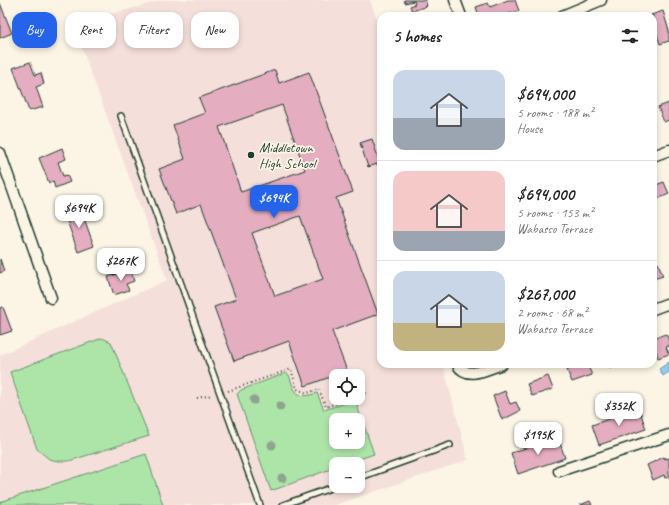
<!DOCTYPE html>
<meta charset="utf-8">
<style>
:root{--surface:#fff;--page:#f2f2f2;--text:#222;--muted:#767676;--line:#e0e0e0;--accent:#2563eb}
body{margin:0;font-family:Caveat,sans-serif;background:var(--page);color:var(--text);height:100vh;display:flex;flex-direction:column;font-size:15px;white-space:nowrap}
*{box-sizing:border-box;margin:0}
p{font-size:13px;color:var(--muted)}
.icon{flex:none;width:22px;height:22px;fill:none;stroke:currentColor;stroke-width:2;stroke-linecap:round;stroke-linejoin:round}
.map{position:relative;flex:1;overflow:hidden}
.drawer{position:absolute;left:377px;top:12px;width:280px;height:356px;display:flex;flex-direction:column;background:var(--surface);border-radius:12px;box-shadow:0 2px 6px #0003}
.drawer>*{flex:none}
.guide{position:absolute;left:12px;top:12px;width:305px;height:36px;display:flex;gap:8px}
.controls{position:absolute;left:329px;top:369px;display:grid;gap:8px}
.controls a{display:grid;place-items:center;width:36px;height:36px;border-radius:8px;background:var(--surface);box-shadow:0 2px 6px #0003;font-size:20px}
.price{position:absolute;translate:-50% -34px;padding:0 9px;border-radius:8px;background:#fff;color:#222;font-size:13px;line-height:26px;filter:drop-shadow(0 1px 2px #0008)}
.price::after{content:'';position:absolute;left:50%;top:24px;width:12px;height:9px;margin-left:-6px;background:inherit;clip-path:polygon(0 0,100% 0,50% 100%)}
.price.on{background:var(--accent);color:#fff}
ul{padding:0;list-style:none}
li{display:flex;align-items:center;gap:12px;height:100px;padding:0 16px}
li+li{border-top:1px solid var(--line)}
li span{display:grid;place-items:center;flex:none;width:112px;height:80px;border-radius:12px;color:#555}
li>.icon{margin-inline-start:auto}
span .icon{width:48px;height:48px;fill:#fffc;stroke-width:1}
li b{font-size:17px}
h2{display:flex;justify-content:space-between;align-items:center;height:48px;padding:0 16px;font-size:17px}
.chip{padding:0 14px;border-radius:12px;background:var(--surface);box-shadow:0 2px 6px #0003;font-size:14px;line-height:36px}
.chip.on{background:var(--accent);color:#fff}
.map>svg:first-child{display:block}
.built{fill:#f5dfda;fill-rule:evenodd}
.green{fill:#ade5a9;stroke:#66916e;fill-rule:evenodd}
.water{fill:#97cbf4;stroke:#6792a7}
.building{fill:#e5adc0;stroke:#1f3d34;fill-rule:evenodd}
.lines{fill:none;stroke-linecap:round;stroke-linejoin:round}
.service-casing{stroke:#1f3d34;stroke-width:8}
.minor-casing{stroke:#1f3d34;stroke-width:13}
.path{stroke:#1f3d34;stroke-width:2;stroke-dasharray:1 3;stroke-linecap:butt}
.service{stroke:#fcf5e5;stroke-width:5}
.minor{stroke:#fcf5e5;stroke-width:10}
.tree{fill:#92a290}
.poi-dot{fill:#1f3d34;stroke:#fcf5e5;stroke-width:1.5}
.labels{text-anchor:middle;stroke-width:3.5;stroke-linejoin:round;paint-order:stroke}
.poi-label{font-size:14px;fill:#1f3d34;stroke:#fcf5e5;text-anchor:start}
</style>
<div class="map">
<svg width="669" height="505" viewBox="0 0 669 505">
<rect width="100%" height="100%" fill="#fcf5e5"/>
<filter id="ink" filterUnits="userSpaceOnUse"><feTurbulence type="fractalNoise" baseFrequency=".025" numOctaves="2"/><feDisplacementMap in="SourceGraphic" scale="8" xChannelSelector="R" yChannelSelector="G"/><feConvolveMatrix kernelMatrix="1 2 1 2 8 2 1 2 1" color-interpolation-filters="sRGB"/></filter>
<g filter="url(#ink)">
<!-- built -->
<path class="built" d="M163,0H370L381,31V364H443L468,460L335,505H0V355L167,280L73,24ZM336,376H358V398H336ZM336,420H358V442H336ZM336,464H358V486H336Z"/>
<!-- green -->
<path class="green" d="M102,338L111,342L149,436L69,461H58L49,459L37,449L10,372Z
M286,373L289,375C295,393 297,400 317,393L324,410L355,400L374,454L345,464H336V467L271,491L237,394L241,390ZM336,420H358V442H336Z
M146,454L163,505H0V502Z"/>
<!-- water -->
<path class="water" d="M669,362V372L663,376L659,369Z"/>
<!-- building -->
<path class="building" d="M404,0H425L427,6L412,11L410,6L415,4L414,1L405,3Z
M508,0H515L519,11L502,16H479L476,7L488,3L490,7Z
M0,3L12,33L0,38Z
M663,11L669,31V41L660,44L653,22V16L651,15Z
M30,62L35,75L41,73L44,84L36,87L43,107L29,111L13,68Z
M275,70L279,83L309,72L353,192L336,198L378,314L332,331L347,371L305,386L289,341L234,361L214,307L236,299L201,204L176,214L159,169L185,159L173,125L205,113L199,98ZM282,105L305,170L241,192L219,127ZM300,216L323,279L275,296L252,233Z
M669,103V120L664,122L658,107Z
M372,139L380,163L368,167L360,143Z
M62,148L66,159L58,162L63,176L67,175L70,182L55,188L53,181L49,183L39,158Z
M664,182L669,194L653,201V186Z
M80,207L94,246L78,252L64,212Z
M115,257L120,273L113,275L111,271L106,273L103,262Z
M0,259L4,271L0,273Z
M658,263L663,276L653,279V265Z
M130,269L134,281L126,284L129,290L114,295L108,277Z
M3,307L12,331L0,335V308Z
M666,334L669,341V346L666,347L669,354L658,358L656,351L653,352V338Z
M582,364H587L592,375L572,382L567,370Z
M609,364H620L610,368Z
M548,376L553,389L532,396L527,384Z
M505,391L510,404L516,402L520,411L502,420L493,396Z
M639,408L646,429L599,445L592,425Z
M558,437L565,458L518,474L511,453Z
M664,457L665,459L669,458V477L665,478L664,475L653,480L647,465Z
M590,501L592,505H580Z"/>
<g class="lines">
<!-- service casing -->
<g class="service-casing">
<path id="service" d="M121,116L260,505
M358,478L450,445
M283,505L336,486"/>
</g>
<!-- minor casing -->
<g class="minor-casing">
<path id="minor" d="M455,0L461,16
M562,16L601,0
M0,153L51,298
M653,156L669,150
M653,309L669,303
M457,364C467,381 487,369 502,364
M559,471L669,435"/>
</g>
<!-- path -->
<path class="path" d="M228,391L291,369L297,389L307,393L319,389L326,407L353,398
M358,396L369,392
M197,398L212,395"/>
<!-- service -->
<use href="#service" class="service"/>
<!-- minor -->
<use href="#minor" class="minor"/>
</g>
<!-- trees -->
<g class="tree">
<circle cx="254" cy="400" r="4.5"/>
<circle cx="280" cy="406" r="4.5"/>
<circle cx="272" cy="445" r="4.5"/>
<circle cx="282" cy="478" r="4.5"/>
</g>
</g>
<!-- markers -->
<circle class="poi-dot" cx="251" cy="155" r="4"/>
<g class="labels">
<!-- poi labels -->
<g class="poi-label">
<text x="259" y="152">Middletown<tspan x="259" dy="16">High School</tspan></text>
</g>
</g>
</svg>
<div class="controls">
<a><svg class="icon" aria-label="locate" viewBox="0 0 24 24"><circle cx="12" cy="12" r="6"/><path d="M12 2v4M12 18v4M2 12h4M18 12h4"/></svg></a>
<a>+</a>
<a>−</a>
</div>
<b class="price on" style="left:274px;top:219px">$694K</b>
<b class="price" style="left:79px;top:229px">$694K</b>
<b class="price" style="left:121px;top:282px">$267K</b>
<b class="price" style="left:619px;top:427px">$352K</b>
<b class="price" style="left:538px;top:456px">$195K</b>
<div class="guide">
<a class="chip on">Buy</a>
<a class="chip">Rent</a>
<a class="chip">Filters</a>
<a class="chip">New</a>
</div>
<section class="drawer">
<h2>5 homes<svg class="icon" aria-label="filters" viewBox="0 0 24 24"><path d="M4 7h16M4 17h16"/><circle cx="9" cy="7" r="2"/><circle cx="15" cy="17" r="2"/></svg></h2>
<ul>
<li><span style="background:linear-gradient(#c9d6e8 60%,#9aa5b1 0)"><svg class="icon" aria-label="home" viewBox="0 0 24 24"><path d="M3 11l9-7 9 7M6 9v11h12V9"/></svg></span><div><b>$694,000</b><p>5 rooms · 188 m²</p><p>House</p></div></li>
<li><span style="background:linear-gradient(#f6c9c9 75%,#9aa5b1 0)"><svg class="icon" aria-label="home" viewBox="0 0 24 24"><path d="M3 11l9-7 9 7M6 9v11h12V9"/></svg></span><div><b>$694,000</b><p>5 rooms · 153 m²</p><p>Wabasso Terrace</p></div></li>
<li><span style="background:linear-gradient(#c9d6e8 65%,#c2b280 0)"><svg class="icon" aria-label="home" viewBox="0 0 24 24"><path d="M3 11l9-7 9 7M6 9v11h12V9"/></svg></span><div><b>$267,000</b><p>2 rooms · 68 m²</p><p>Wabasso Terrace</p></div></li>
</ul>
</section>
</div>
